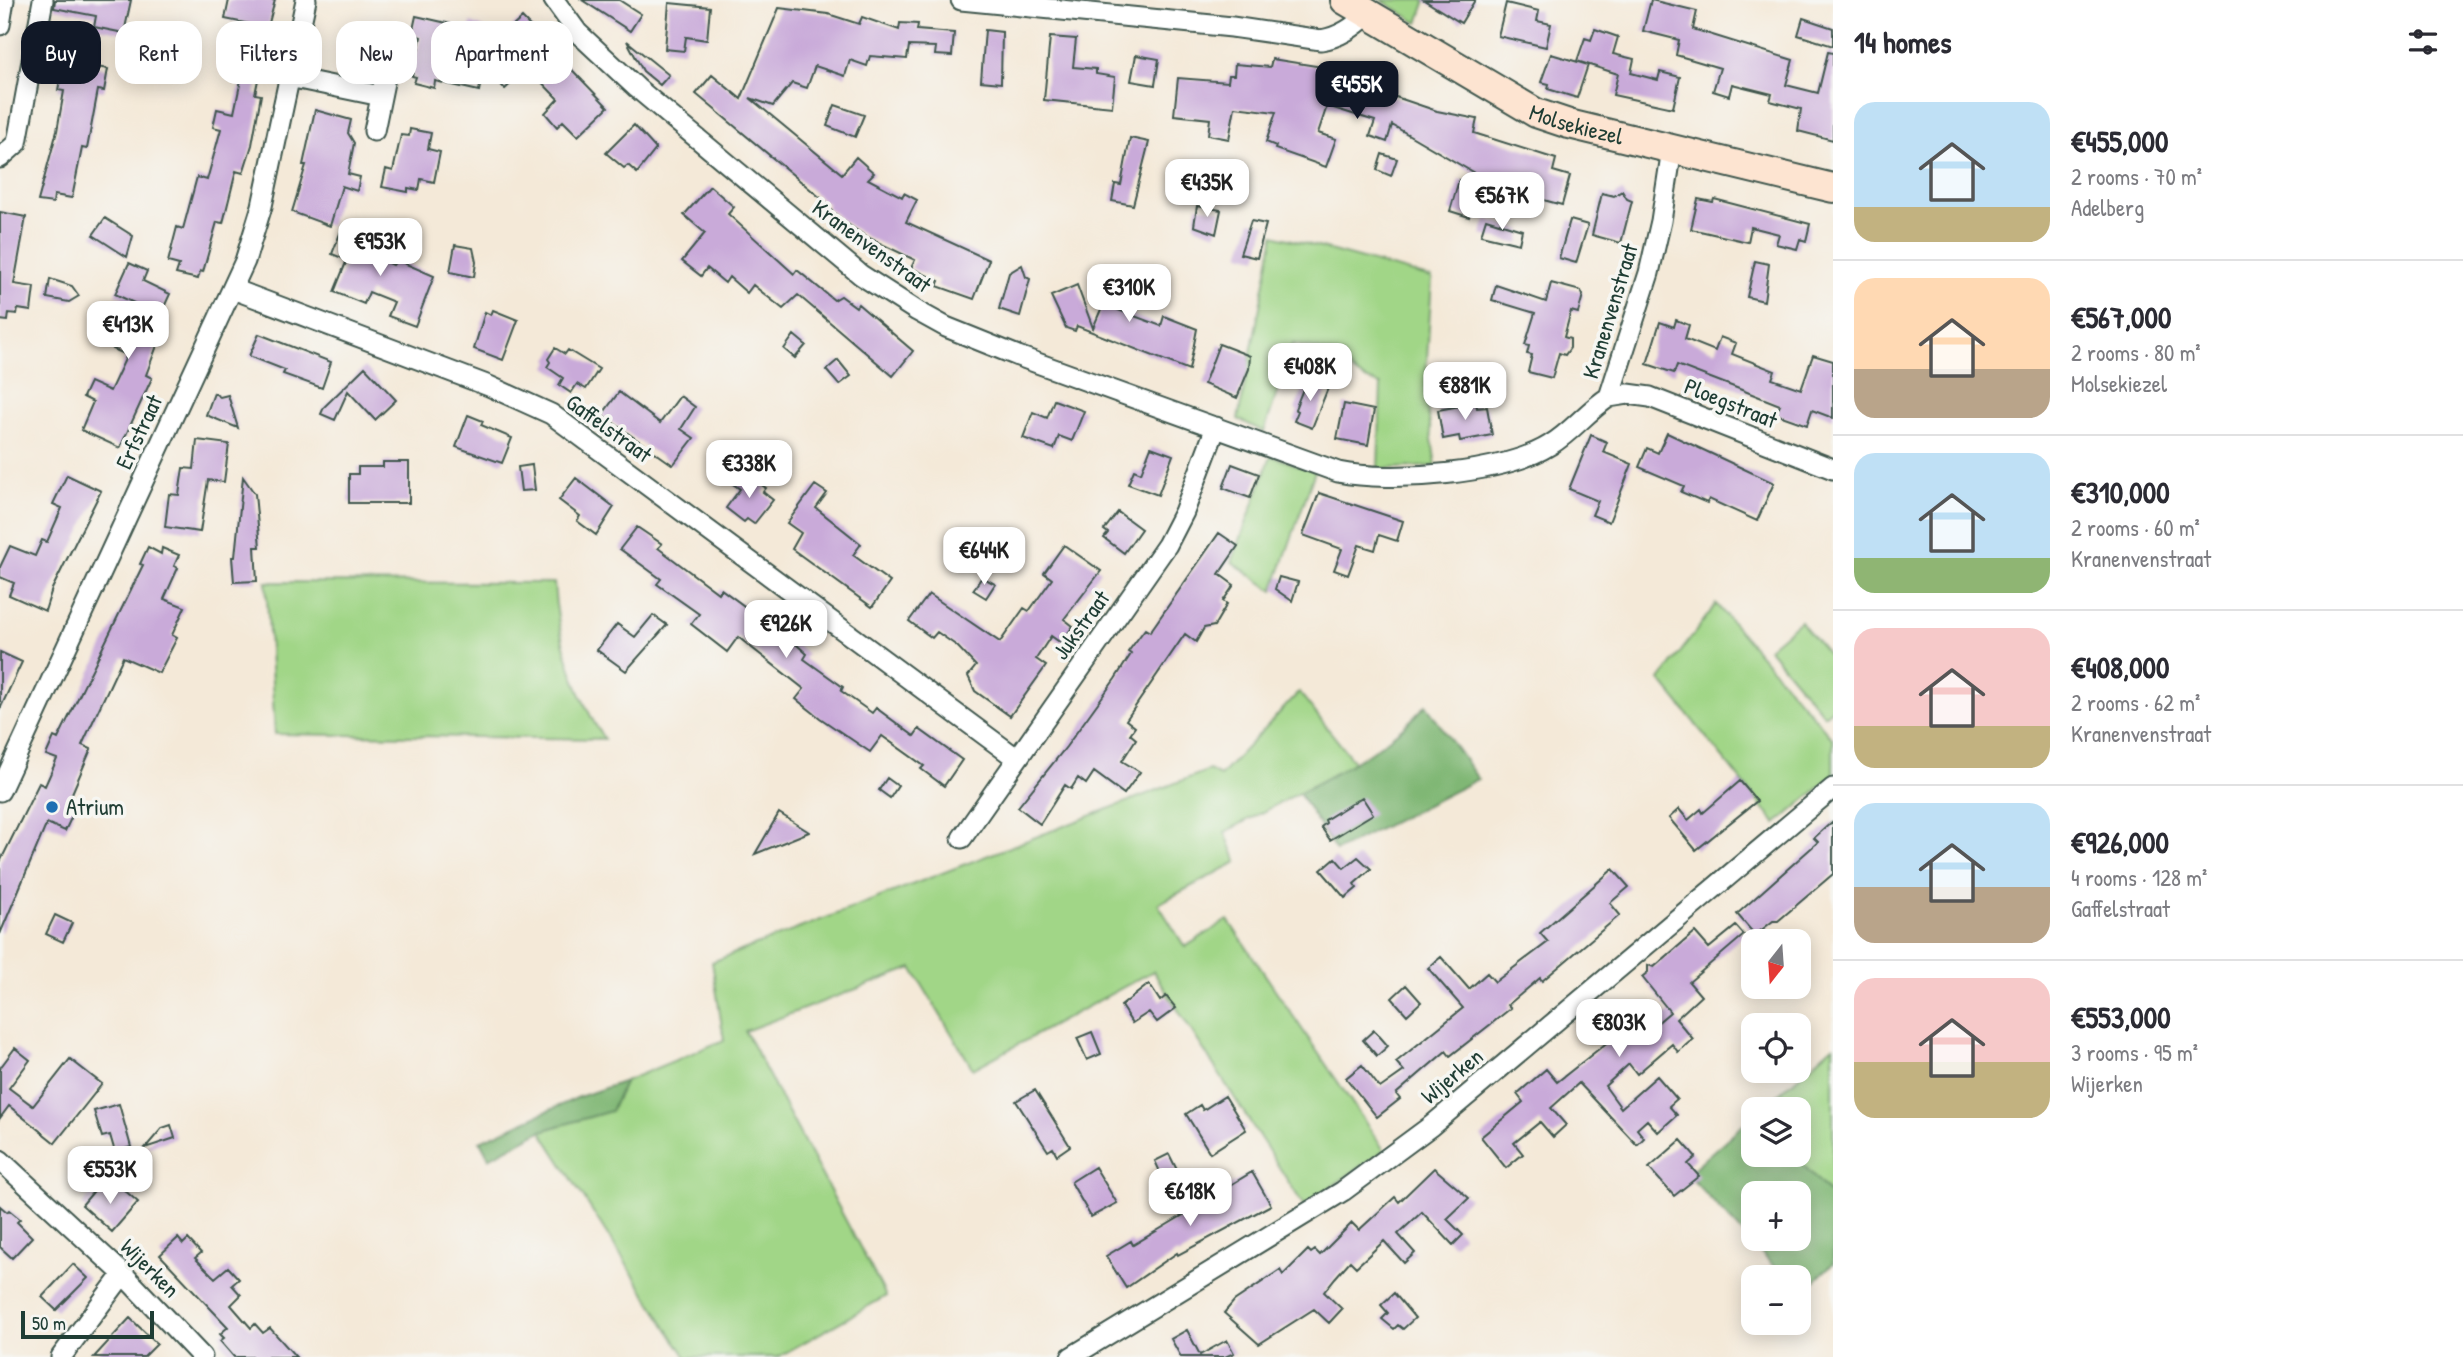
<!DOCTYPE html>
<meta charset="utf-8">
<style>
:root{--surface:#fff;--page:#f7f7f7;--text:#2b2b33;--muted:#7c7c81;--line:#e1e1e2;--accent:#111827}
body{margin:0;font-family:"Patrick Hand",sans-serif;background:var(--page);color:var(--text);height:100vh;display:flex;flex-direction:column;font-size:26px;white-space:nowrap}
*{box-sizing:border-box;margin:0}
p{font-size:23px;color:var(--muted)}
.icon{flex:none;width:38px;height:38px;fill:none;stroke:currentColor;stroke-width:2;stroke-linecap:round;stroke-linejoin:round}
.map{position:relative;flex:1;overflow:hidden}
.panel{display:flex;flex-direction:column;background:var(--surface);width:630px}
.panel>*{flex:none}
.hud{position:absolute;left:21px;top:21px;width:665px;height:63px;display:flex;gap:14px}
.needle{width:46px;rotate:197deg}
.controls{position:absolute;left:1741px;top:929px;display:grid;gap:14px}
.controls a{display:grid;place-items:center;width:70px;height:70px;border-radius:14px;background:var(--surface);box-shadow:0 4px 18px #0003;font-size:35px}
.scale{position:absolute;left:21px;bottom:18px;width:133px;box-sizing:border-box;padding-left:7px;border:4px solid #1f3d34;border-top:0;font-size:19px;line-height:24px;white-space:nowrap;color:#1f3d34;-webkit-text-stroke:5px #f6f6f2;paint-order:stroke}
.price{position:absolute;translate:-50% -60px;padding:0 16px;border-radius:14px;background:#fff;color:#222;font-size:23px;line-height:46px;filter:drop-shadow(0 2px 4px #0008)}
.price::after{content:'';position:absolute;left:50%;top:42px;width:21px;height:16px;margin-left:-10px;background:inherit;clip-path:polygon(0 0,100% 0,50% 100%)}
.price.selected{background:var(--accent);color:#fff}
ul{padding:0;list-style:none}
li{display:flex;align-items:center;gap:21px;height:175px;padding:0 21px}
li+li{border-top:2px solid var(--line)}
li span{display:grid;place-items:center;flex:none;width:196px;height:140px;border-radius:21px;color:#555}
li>.icon{margin-inline-start:auto}
span .icon{width:84px;height:84px;fill:#fffc;stroke-width:1}
li b{font-size:30px}
h2{display:flex;justify-content:space-between;align-items:center;height:84px;padding:0 21px;font-size:30px}
.pill{padding:0 24px;border-radius:21px;background:var(--surface);box-shadow:0 4px 18px #0003;font-size:24px;line-height:63px}
.pill.selected{background:var(--accent);color:#fff}
main{display:flex;flex:1;min-height:0}
.map>svg:first-child{display:block}
.green{fill:#a1d687;stroke:#608a5e;stroke-width:2}
.forest{fill:#80b774;stroke:#507a54;stroke-width:2;fill-rule:evenodd}
.building{fill:#c9aad9}
.lines{fill:none;stroke-linecap:round;stroke-linejoin:round}
.street-casing{stroke:#3f574d;stroke-width:23}
.secondary-casing{stroke:#3f574d;stroke-width:32}
.street{stroke:#fff;stroke-width:19}
.secondary{stroke:#fde4d1;stroke-width:28}
.poi-dot{fill:#1f6fb2;stroke:#f6f6f2;stroke-width:2.5}
.labels{text-anchor:middle;stroke-width:7;stroke-linejoin:round;paint-order:stroke}
.street-label{font-size:23px;fill:#1f3d34;stroke:#f6f6f2}
.poi-label{font-size:23px;fill:#1f3d34;stroke:#f6f6f2;text-anchor:start}
</style>
<main>
<div class="map">
<svg width="1833" height="1357" viewBox="0 0 1833 1357">
<rect width="100%" height="100%" fill="#f6f6f2"/>
<filter id="ink" filterUnits="userSpaceOnUse"><feTurbulence type="fractalNoise" baseFrequency=".0143" numOctaves="2"/><feDisplacementMap in="SourceGraphic" scale="14" xChannelSelector="R" yChannelSelector="G"/><feConvolveMatrix kernelMatrix="1 2 1 2 8 2 1 2 1" color-interpolation-filters="sRGB"/></filter>
<filter id="wash" filterUnits="userSpaceOnUse"><feTurbulence type="fractalNoise" baseFrequency=".00686" numOctaves="4" result="noise"/><feDisplacementMap in="SourceGraphic" scale="28" xChannelSelector="R" yChannelSelector="G"/><feGaussianBlur stdDeviation="1.57" result="paint"/><feColorMatrix in="noise" values="0 0 0 0 0 0 0 0 0 0 0 0 0 0 0 0 0 1.4 0 .05"/><feComposite in="paint" operator="in"/></filter>
<g filter="url(#wash)">
<rect width="100%" height="100%" fill="#f4e9d8"/>
<!-- green -->
<path class="green" d="M1381,0H1426L1418,23Z
M1274,235L1432,278L1425,392L1436,466L1378,469L1381,385C1364,379 1349,375 1344,355L1293,344L1264,432L1238,419Z
M1271,456L1315,471L1273,591L1232,562Z
M266,582L554,583C557,636 575,694 604,739L275,734Z
M1716,604L1833,739V776L1776,824L1660,680Z
M1800,621L1833,660V708L1824,715L1768,648Z
M1299,692L1355,763L1225,832L1237,862L1158,904L1185,947L1228,920L1384,1150L1304,1206L1153,971L973,1069L912,968L745,1031L886,1296L778,1357H686L541,1131L611,1111L625,1081L724,1040L712,962L1209,770L1220,776Z
M1833,1046V1197L1794,1155H1799V1110H1761Z"/>
<!-- forest -->
<path class="forest" d="M1426,705L1478,779L1336,851L1299,793C1346,768 1391,744 1426,705Z
M625,1081L611,1111L541,1131L489,1158L480,1141L579,1097Z
M1753,1116L1754,1155H1794L1833,1197V1263L1800,1295L1799,1278L1784,1277L1687,1174ZM1754,1194H1799V1239H1754Z"/>
<g id="blocks">
<!-- building -->
<path class="building" d="M55,0H131L124,33L94,27L96,16L54,8Z
M229,0H275L258,65L261,66L255,94L261,95L252,145L243,173L236,171L223,223L217,222L203,272L200,271L198,279L176,274L179,265L168,262L177,227L183,229L197,177L207,180L221,129L213,127L217,109L234,113L242,75L229,72L234,48L245,51L250,24L225,19Z
M582,0H619L641,14L630,31Z
M1424,0H1475L1461,23Z
M1651,0L1697,11L1693,29L1793,60L1786,85L1818,93L1828,52L1833,53V140L1798,131L1801,109L1770,101L1772,94L1732,84L1729,96L1713,91L1720,68L1676,55L1679,40L1643,31Z
M669,3L710,7L707,40L686,37L684,51L665,49Z
M1506,3L1539,11L1537,21L1551,24L1546,47L1498,36Z
M779,8L828,14L859,24L862,17L899,30L900,23L918,24L917,30L954,33L952,56L935,55L936,47L909,46L907,59L870,56L867,66L850,60L845,76L815,66L807,88L792,83L773,106L750,98L842,174L856,157L874,173L868,179L902,197L904,193L917,200L906,222L989,260L974,299L937,286L939,281L911,268L915,260L865,236L843,221L826,206L828,204L696,94L712,75L741,99Z
M416,16L469,28L471,23L503,35L522,18L608,107L578,136L563,121L557,127L545,113L558,99L528,68L505,89L484,66L479,91L435,81L434,88L414,83L416,77L412,76L421,37L412,34Z
M1803,18L1833,28V46L1798,35Z
M1595,29L1618,37L1613,54L1634,59L1631,73L1658,80L1660,72L1680,77L1673,108L1613,95L1618,74L1577,61L1585,38L1591,40Z
M985,30L1002,32L1001,83L981,81Z
M1050,37L1076,39L1073,67L1096,69V74L1115,77L1112,107L1044,100Z
M627,41L669,75L660,85L643,71Z
M1551,54L1588,65L1577,98L1548,89L1549,84L1541,82Z
M1136,55L1159,59L1155,85L1131,81Z
M1272,59L1329,68L1328,74L1437,111L1477,119L1474,133L1556,159L1553,171L1570,176L1562,205L1529,196L1532,186L1495,176L1493,184L1392,125L1387,142L1370,136L1375,121L1327,106L1318,133L1336,139L1326,167L1275,149L1276,146L1266,142L1276,112L1235,107L1229,139L1208,135L1210,119L1174,115L1178,78L1228,82L1229,75H1234L1235,64L1270,67Z
M64,61L108,69L104,91L98,90L87,149L82,148L72,198L54,195L53,203L38,201L57,131L64,91L58,90Z
M835,105L864,115L855,137L827,126Z
M315,110L351,120L348,133L354,143L348,174L360,177L357,191L342,186L330,226L292,212L306,165H303Z
M634,125L656,149L637,173L628,165L624,168L606,153Z
M410,129L431,133L428,149L440,152L434,182L421,179L419,190L408,188V192L382,187L386,169L393,171L401,135L409,136Z
M1130,138L1149,142L1133,205L1112,201L1115,184L1121,185Z
M1382,154L1397,159L1391,176L1377,170Z
M1459,180L1478,187L1469,217L1450,211Z
M710,186L734,207L728,214L794,274L797,270L834,300L841,296L856,307L858,304L913,351L893,376L798,295L783,309L753,285L747,293L729,277L725,283L707,268L701,276L682,261L705,233L684,215Z
M1622,191L1627,199L1632,201L1621,243L1592,235L1602,193L1614,196Z
M1698,199L1713,202L1714,199L1810,224L1806,241L1800,239L1797,249L1776,244L1779,234L1751,227L1748,242L1691,229Z
M1197,206L1221,210L1216,234L1194,226Z
M0,212L26,217L14,284L34,287L31,311L18,309L17,314L9,313L8,321L0,320Z
M105,218L133,236L127,257L93,235Z
M1486,219L1522,230L1519,244L1481,235Z
M1570,220L1588,225L1576,263L1559,258Z
M1251,221L1266,224L1257,258L1240,254Z
M343,226L374,239L368,253L393,265L397,260L434,276L415,326L388,316L394,302L369,292L364,304L334,292L347,260L332,254Z
M455,245L473,248L476,262L474,277L450,272Z
M1755,261L1769,264L1764,301L1747,297Z
M129,263L147,271L143,281L170,294L153,331L161,335L146,375L152,378L120,448L81,430L93,402L83,397L90,382L110,391L127,355L113,349L134,303L115,294Z
M1022,265L1026,277L1030,279L1020,316L999,309L1009,273Z
M1120,265L1131,269L1118,310L1161,326L1164,316L1197,329L1189,370L1077,326L1075,331L1066,328L1051,296L1077,285L1093,328Z
M50,279L72,286L79,296L69,302L47,298Z
M1551,283L1581,291L1583,295L1578,313L1571,311L1564,337L1570,339V348L1565,355L1559,353L1552,378L1528,372L1532,355L1527,354L1529,346L1525,345L1535,313L1492,300L1496,285L1546,302Z
M493,310L518,320L503,360L474,349L485,312L491,315Z
M1676,320L1689,325L1685,339L1715,351L1720,337L1736,343L1732,354L1775,371L1772,379L1801,389L1813,355L1833,361V418L1812,410L1807,425L1776,414L1780,405L1747,392L1677,365L1674,373L1647,364L1660,322L1674,327Z
M259,334L331,362L322,388L283,374L285,370L249,356Z
M794,335L806,345L795,358L784,349Z
M1219,344L1250,356L1249,369L1237,398L1204,384Z
M555,348L565,354L568,350L599,369L586,389L577,384L571,393L559,385L563,378L547,367L550,362L548,359Z
M838,360L851,376L839,385L826,370Z
M365,367L396,400L375,420L348,391L335,420L321,414L324,407Z
M1307,379L1328,388L1312,428L1294,421L1298,411L1295,409Z
M619,392L660,423L680,396L695,407L681,429L694,438L673,465L602,415Z
M214,393L220,397L228,395L238,428L206,415Z
M1054,400L1084,411L1072,441L1059,436L1054,449L1023,438L1033,412L1047,418Z
M1476,403L1477,408L1487,407L1492,435L1460,441L1459,436L1443,439L1438,410Z
M1344,404L1374,410L1368,445L1337,439Z
M468,415L483,421L481,425L512,438L502,463L456,447Z
M1667,433L1774,483L1757,521L1709,499L1707,503L1681,492L1684,486L1639,467L1647,448L1658,453Z
M1591,435L1607,442L1603,452L1632,464L1609,522L1592,515L1598,501L1569,489Z
M197,440L229,444L224,482L208,480L200,532L165,527L169,494L179,495L183,468L194,469Z
M1151,447L1173,455L1158,495L1128,484L1134,470L1141,473Z
M383,462H409V503H349V474H358V467H383Z
M1232,464L1259,474L1250,498L1223,488Z
M532,465L535,490L521,491L518,467Z
M743,472L766,488L763,492L773,500L754,524L747,519L744,522L726,508L740,489L733,484Z
M67,475L101,491L52,589L45,611L9,595L14,583L0,577V567L10,546L35,556L42,540L47,542L62,508L53,504Z
M243,477L255,494L260,547H255L257,581L234,582L232,557H235Z
M576,478L614,507L596,535L577,521L580,516L559,500Z
M815,485L827,493L816,508L861,544L853,555L890,582L872,607L792,549L801,533L787,523Z
M1319,493L1403,521L1397,541L1379,535L1375,550L1359,545L1348,575L1334,570L1342,549L1303,535Z
M1118,512L1141,529L1124,553L1104,538L1108,533L1104,530Z
M637,527L662,544L658,548L718,593L721,589L797,645L807,654L804,659L843,687L841,691L872,713L876,708L914,736L919,729L962,760L944,786L921,769L924,766L882,736L870,752L820,718L796,699L804,689L738,637L727,652L691,624L699,614L657,584L661,579L620,549Z
M1219,533L1238,546L1219,574L1234,585L1223,601L1227,604L1214,626L1204,628L1196,642L1185,634L1126,720L1135,727L1130,734L1136,739L1122,761L1140,772L1124,794L1094,772L1086,784L1078,778L1071,789L1065,785L1040,824L1018,807L1066,747L1115,679L1131,654L1128,652L1145,629L1150,632Z
M1064,545L1101,571L1064,619L1073,626L1061,643L1051,636L1036,659L1046,666L1010,716L975,691L968,676L976,666L957,646L937,632L932,638L909,621L929,594L1000,642L1024,608L1029,611L1052,579L1044,573Z
M148,547L161,554L162,548L179,555L174,566L178,568L164,599L185,607L172,635L177,638L159,673L123,657L82,745L91,749L70,798L79,801L65,831L47,823L0,934V862L39,783L45,786L57,759L46,755L54,737L58,739L143,565L140,564Z
M982,577L995,584L986,598L973,590Z
M1279,577L1298,582L1292,601L1275,589Z
M653,615L667,625L626,671L597,650L617,624L635,637Z
M0,652L22,662L0,709Z
M887,778L898,786L890,798L879,790Z
M1740,781L1757,801L1696,850L1669,818L1679,809L1688,820L1701,809L1703,813Z
M1362,797L1373,814L1330,840L1321,827L1326,823L1325,820Z
M779,813L809,832L755,854Z
M1833,821V874L1778,921H1773L1755,935L1737,914L1818,842L1814,838Z
M1358,857L1371,869L1354,884L1357,888L1345,898L1321,870L1335,858L1344,868Z
M1613,869L1629,887L1610,903L1620,915L1542,981L1540,978L1508,1005L1511,1008L1491,1024L1450,1056L1446,1051L1396,1094L1400,1099L1377,1117L1346,1078L1362,1065L1380,1088L1404,1071L1396,1062L1463,1008L1428,968L1441,957L1469,989L1487,973L1495,982L1548,942L1540,933Z
M55,915L72,923L63,942L46,934Z
M1736,926L1744,935L1689,982L1701,996L1676,1019L1693,1039L1678,1052L1672,1044L1637,1074L1629,1064L1605,1086L1621,1108L1657,1076L1677,1099L1669,1106L1677,1115L1658,1132L1647,1120L1637,1129L1644,1138L1637,1145L1579,1083L1551,1108L1566,1125L1553,1137L1540,1122L1514,1143L1523,1154L1506,1168L1481,1137L1523,1102L1517,1094L1546,1069L1557,1082L1609,1041L1607,1039L1629,1020L1643,1035L1670,1012L1642,977L1648,972V965L1654,967L1695,932L1709,948Z
M1149,984L1160,1001L1166,996L1176,1008L1157,1022L1149,1012L1132,1023L1121,1006Z
M1406,985L1421,1002L1407,1015L1392,998Z
M1374,1030L1388,1046L1377,1056L1363,1040Z
M1092,1032L1101,1054L1087,1060L1077,1038Z
M15,1048L30,1060L9,1088L33,1106L70,1059L102,1084L55,1143L9,1106L0,1118V1068Z
M1035,1090L1070,1146L1057,1155L1053,1148L1048,1151L1016,1101Z
M1225,1096L1246,1130L1210,1153L1186,1114L1200,1105L1203,1110Z
M119,1104L131,1147L115,1152L110,1135L102,1137L94,1111Z
M171,1125L175,1138L145,1148L162,1128Z
M1681,1140L1696,1157L1688,1164L1699,1176L1674,1196L1649,1168Z
M1169,1154L1177,1170L1162,1176L1155,1161Z
M1095,1167L1117,1203L1091,1217L1071,1182Z
M1434,1168L1469,1198L1447,1219L1463,1235L1453,1245L1422,1212L1398,1234L1415,1253L1404,1263L1384,1241L1356,1267L1350,1261L1335,1278L1324,1292L1342,1309L1329,1323L1314,1309L1259,1344L1224,1313L1234,1301L1280,1270L1283,1275L1308,1250L1311,1253L1315,1250L1320,1255L1352,1223L1359,1230L1395,1197L1399,1202Z
M1252,1172L1271,1205L1178,1255L1177,1253L1126,1288L1106,1256L1131,1241L1133,1245L1190,1211L1186,1204L1203,1194L1217,1187L1219,1192Z
M115,1182L138,1202L112,1232L82,1205L98,1186L106,1193Z
M0,1206L7,1212L9,1210L20,1219L17,1222L32,1237L12,1258L0,1247Z
M178,1238L183,1244L188,1239L201,1253L195,1258L215,1278L228,1267L239,1279L232,1285L241,1295L231,1305L251,1328L255,1324L263,1333L270,1328L296,1357H234L220,1341L224,1338L220,1334L228,1327L160,1255Z
M73,1264L88,1278L56,1310L42,1297Z
M1394,1293L1415,1318L1403,1329L1398,1325L1394,1329L1382,1319L1388,1313L1381,1305Z
M130,1318L157,1344L144,1357H94Z
M1187,1330L1200,1355L1227,1340L1234,1353L1225,1357H1181L1171,1339Z"/>
</g>
</g>
<g filter="url(#ink)">
<use href="#blocks" fill-opacity="0" stroke="#3f574d" stroke-width="2"/>
<g class="lines">
<!-- street casing -->
<g class="street-casing">
<path id="street" d="M554,0L578,33L637,88L861,275L917,311L946,327L1018,356L1338,472C1391,483 1504,474 1550,445C1572,432 1587,411 1609,397L1649,273L1661,221L1672,149
M961,0L1232,27L1321,40C1340,37 1354,27 1368,14
M0,25L4,0
M289,77L381,96
M374,131L388,63
M0,158L17,143L43,0
M233,289L489,386L551,414L1016,758
M1609,397L1628,394L1650,397L1833,469
M0,791L245,261L262,206L306,0
M962,838L1167,545L1184,512L1216,427
M0,1160L123,1274L202,1357
M61,1357L123,1274
M1071,1357L1343,1191L1431,1126L1833,788"/>
</g>
<!-- secondary casing -->
<g class="secondary-casing">
<g id="secondary">
<path id="s1" d="M1345,0L1536,113L1569,124L1833,188"/>
</g>
</g>
<!-- street -->
<use href="#street" class="street"/>
<!-- secondary -->
<use href="#secondary" class="secondary"/>
</g>
</g>
<!-- markers -->
<circle class="poi-dot" cx="52" cy="807" r="7"/>
<g class="labels">
<!-- street labels -->
<g class="street-label">
<text dy="8" stroke="none"><textPath href="#s1" startOffset="264">Molsekiezel</textPath></text>
<text transform="translate(872 246) rotate(36)" y="8">Kranenvenstraat</text>
<text transform="translate(1610 311) rotate(-73)" y="8">Kranenvenstraat</text>
<text transform="translate(1731 403) rotate(22)" y="8">Ploegstraat</text>
<text transform="translate(609 428) rotate(36)" y="8">Gaffelstraat</text>
<text transform="translate(139 432) rotate(-65)" y="8">Erfstraat</text>
<text transform="translate(1081 625) rotate(-54)" y="8">Jukstraat</text>
<text transform="translate(1452 1076) rotate(-40)" y="8">Wijerken</text>
<text transform="translate(150 1268) rotate(45)" y="8">Wijerken</text>
</g>
<!-- poi labels -->
<g class="poi-label">
<text x="66" y="815">Atrium</text>
</g>
</g>
</svg>
<div class="controls">
<a><svg class="needle" viewBox="-14 -14 28 28"><path d="M0-13l5 13h-10z" fill="#e53935"/><path d="M0 13l5-13h-10z" fill="#7c7c81"/></svg></a>
<a><svg class="icon" aria-label="locate" viewBox="0 0 24 24"><circle cx="12" cy="12" r="6"/><path d="M12 2v4M12 18v4M2 12h4M18 12h4"/></svg></a>
<a><svg class="icon" aria-label="layers" viewBox="0 0 24 24"><path d="M12 4l9 5-9 5-9-5zM3 14l9 5 9-5"/></svg></a>
<a>+</a>
<a>−</a>
</div>
<div class="scale">50 m</div>
<b class="price selected" style="left:1357px;top:121px">€455K</b>
<b class="price" style="left:1207px;top:219px">€435K</b>
<b class="price" style="left:1502px;top:232px">€567K</b>
<b class="price" style="left:380px;top:278px">€953K</b>
<b class="price" style="left:1129px;top:324px">€310K</b>
<b class="price" style="left:128px;top:361px">€413K</b>
<b class="price" style="left:1310px;top:403px">€408K</b>
<b class="price" style="left:1465px;top:422px">€881K</b>
<b class="price" style="left:749px;top:500px">€338K</b>
<b class="price" style="left:984px;top:587px">€644K</b>
<b class="price" style="left:786px;top:660px">€926K</b>
<b class="price" style="left:1619px;top:1059px">€803K</b>
<b class="price" style="left:110px;top:1206px">€553K</b>
<b class="price" style="left:1190px;top:1228px">€618K</b>
<div class="hud">
<a class="pill selected">Buy</a>
<a class="pill">Rent</a>
<a class="pill">Filters</a>
<a class="pill">New</a>
<a class="pill">Apartment</a>
</div>
</div>
<section class="panel">
<h2>14 homes<svg class="icon" aria-label="filters" viewBox="0 0 24 24"><path d="M4 7h16M4 17h16"/><circle cx="9" cy="7" r="2"/><circle cx="15" cy="17" r="2"/></svg></h2>
<ul>
<li><span style="background:linear-gradient(#bfe0f5 75%,#c2b280 0)"><svg class="icon" aria-label="home" viewBox="0 0 24 24"><path d="M3 11l9-7 9 7M6 9v11h12V9"/></svg></span><div><b>€455,000</b><p>2 rooms · 70 m²</p><p>Adelberg</p></div></li>
<li><span style="background:linear-gradient(#ffd9b3 65%,#b9a48a 0)"><svg class="icon" aria-label="home" viewBox="0 0 24 24"><path d="M3 11l9-7 9 7M6 9v11h12V9"/></svg></span><div><b>€567,000</b><p>2 rooms · 80 m²</p><p>Molsekiezel</p></div></li>
<li><span style="background:linear-gradient(#bfe0f5 75%,#8fb573 0)"><svg class="icon" aria-label="home" viewBox="0 0 24 24"><path d="M3 11l9-7 9 7M6 9v11h12V9"/></svg></span><div><b>€310,000</b><p>2 rooms · 60 m²</p><p>Kranenvenstraat</p></div></li>
<li><span style="background:linear-gradient(#f6c9c9 70%,#c2b280 0)"><svg class="icon" aria-label="home" viewBox="0 0 24 24"><path d="M3 11l9-7 9 7M6 9v11h12V9"/></svg></span><div><b>€408,000</b><p>2 rooms · 62 m²</p><p>Kranenvenstraat</p></div></li>
<li><span style="background:linear-gradient(#bfe0f5 60%,#b9a48a 0)"><svg class="icon" aria-label="home" viewBox="0 0 24 24"><path d="M3 11l9-7 9 7M6 9v11h12V9"/></svg></span><div><b>€926,000</b><p>4 rooms · 128 m²</p><p>Gaffelstraat</p></div></li>
<li><span style="background:linear-gradient(#f6c9c9 60%,#c2b280 0)"><svg class="icon" aria-label="home" viewBox="0 0 24 24"><path d="M3 11l9-7 9 7M6 9v11h12V9"/></svg></span><div><b>€553,000</b><p>3 rooms · 95 m²</p><p>Wijerken</p></div></li>
</ul>
</section>
</main>
